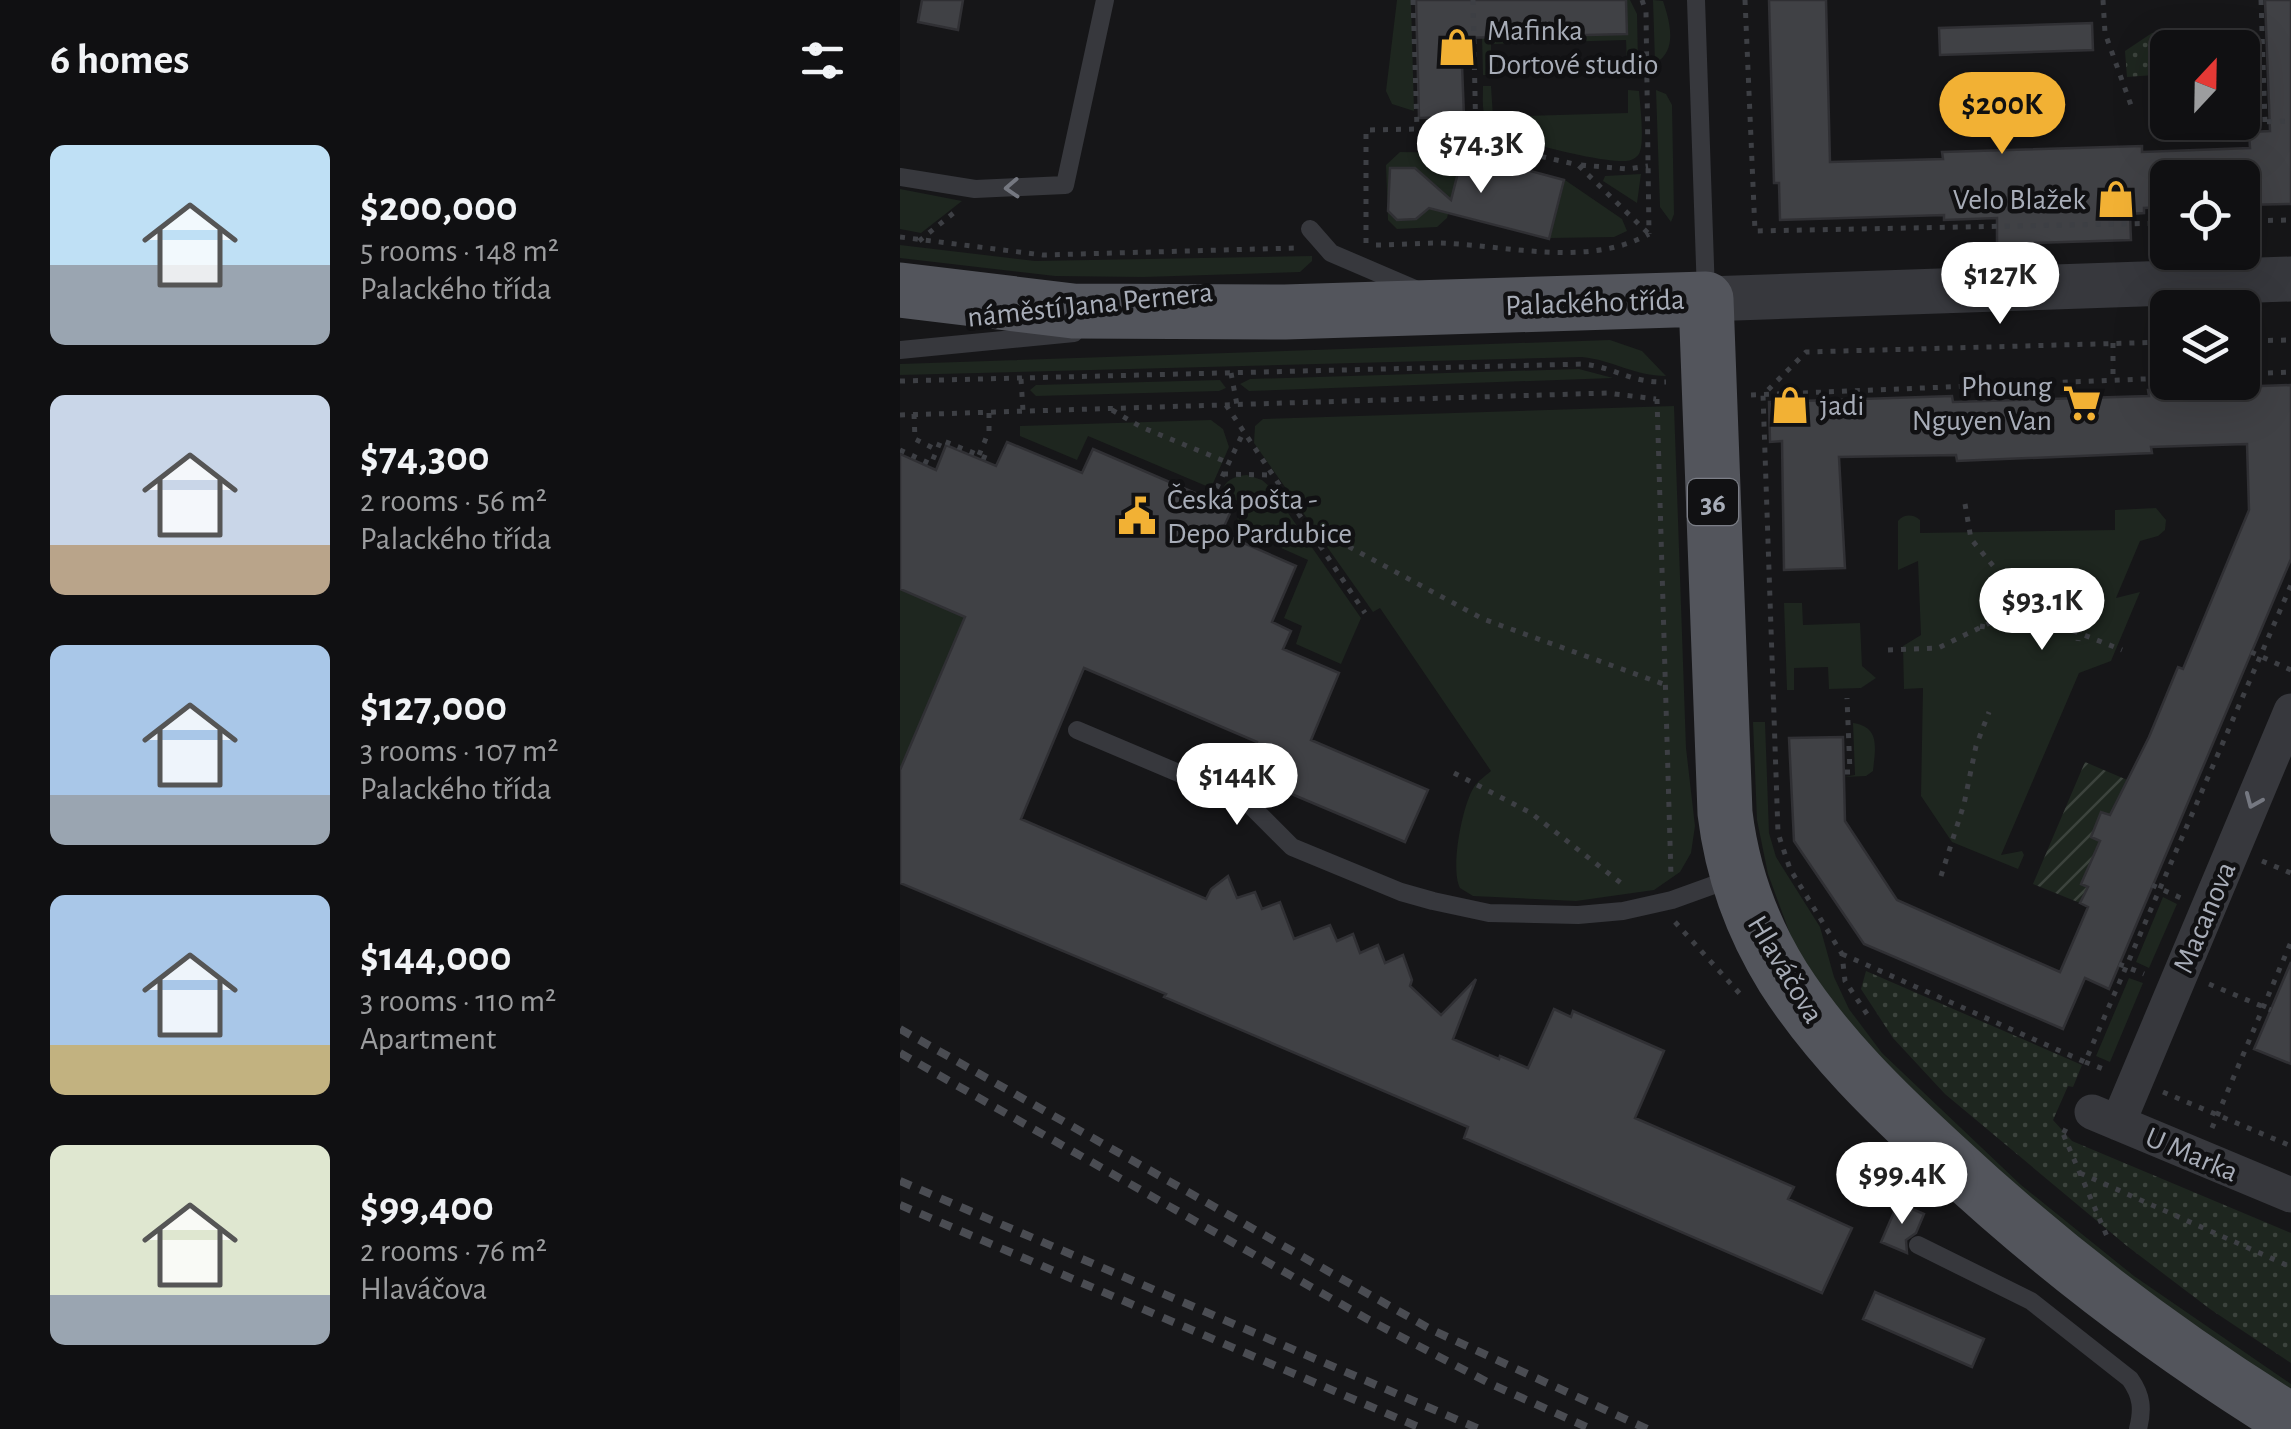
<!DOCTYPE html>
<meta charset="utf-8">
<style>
:root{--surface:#101012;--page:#19191b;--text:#f1f3f6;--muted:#9c9d9f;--line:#303032;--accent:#f2b134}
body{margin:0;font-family:"Alegreya Sans",sans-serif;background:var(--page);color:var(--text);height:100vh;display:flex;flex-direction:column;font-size:38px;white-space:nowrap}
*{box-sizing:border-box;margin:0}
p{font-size:32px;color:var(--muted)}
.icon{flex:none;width:55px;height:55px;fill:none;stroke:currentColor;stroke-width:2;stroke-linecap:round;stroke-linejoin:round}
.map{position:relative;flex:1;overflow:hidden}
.sheet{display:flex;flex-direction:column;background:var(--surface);width:900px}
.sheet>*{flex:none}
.needle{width:65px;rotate:22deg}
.tools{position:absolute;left:1250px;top:30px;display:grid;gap:20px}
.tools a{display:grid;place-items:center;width:110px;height:110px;border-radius:15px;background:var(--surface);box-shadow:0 10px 40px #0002,0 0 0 2px var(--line);font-size:50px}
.price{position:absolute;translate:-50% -85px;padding:0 22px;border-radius:35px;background:#fff;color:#222;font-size:32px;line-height:65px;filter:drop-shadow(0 2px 5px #0008)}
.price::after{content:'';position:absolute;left:50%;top:60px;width:30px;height:22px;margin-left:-15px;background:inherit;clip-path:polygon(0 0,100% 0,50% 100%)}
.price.selected{background:var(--accent);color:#111}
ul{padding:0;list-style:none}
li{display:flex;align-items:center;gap:30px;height:250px;padding:0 50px}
li span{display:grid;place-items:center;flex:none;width:280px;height:200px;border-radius:15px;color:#555}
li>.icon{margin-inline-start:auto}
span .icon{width:120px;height:120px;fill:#fffc;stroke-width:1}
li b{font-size:42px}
h2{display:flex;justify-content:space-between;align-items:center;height:120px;padding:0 50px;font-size:42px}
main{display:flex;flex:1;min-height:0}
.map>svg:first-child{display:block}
.grass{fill:#1e261f}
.park{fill:url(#park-dots)}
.garden{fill:url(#garden-furrows)}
.building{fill:#404145;stroke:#303034;stroke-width:2.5}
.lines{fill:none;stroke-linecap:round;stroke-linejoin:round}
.path{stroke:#3d3f44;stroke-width:5;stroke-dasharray:5 8;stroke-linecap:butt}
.service{stroke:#37383d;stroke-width:18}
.minor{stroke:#37383d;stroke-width:35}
.tertiary{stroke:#37383d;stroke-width:45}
.primary{stroke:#53555c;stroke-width:55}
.rail{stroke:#4a4c52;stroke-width:8;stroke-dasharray:12 10;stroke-linecap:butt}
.oneway{stroke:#757881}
.labels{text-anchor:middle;stroke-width:9;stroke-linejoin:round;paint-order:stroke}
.shield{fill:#111113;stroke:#7b7e86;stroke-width:2.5}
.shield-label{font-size:28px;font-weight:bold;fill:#a8adb8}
.poi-label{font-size:30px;fill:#a8adb8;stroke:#111113;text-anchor:start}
.street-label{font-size:30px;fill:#a8adb8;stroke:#111113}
</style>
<main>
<section class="sheet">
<h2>6 homes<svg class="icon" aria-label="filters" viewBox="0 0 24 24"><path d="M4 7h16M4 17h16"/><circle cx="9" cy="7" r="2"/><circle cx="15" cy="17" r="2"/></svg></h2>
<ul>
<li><span style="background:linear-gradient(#bfe0f5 60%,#9aa5b1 0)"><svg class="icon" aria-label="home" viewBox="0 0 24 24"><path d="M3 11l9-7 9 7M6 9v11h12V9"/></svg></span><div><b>$200,000</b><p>5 rooms · 148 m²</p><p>Palackého třída</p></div></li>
<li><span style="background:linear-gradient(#c9d6e8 75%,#b9a48a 0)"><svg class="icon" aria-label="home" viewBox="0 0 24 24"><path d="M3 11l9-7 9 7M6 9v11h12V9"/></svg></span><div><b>$74,300</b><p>2 rooms · 56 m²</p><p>Palackého třída</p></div></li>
<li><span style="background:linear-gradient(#a9c7e8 75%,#9aa5b1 0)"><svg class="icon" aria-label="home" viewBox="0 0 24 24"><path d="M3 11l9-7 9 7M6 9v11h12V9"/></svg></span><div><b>$127,000</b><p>3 rooms · 107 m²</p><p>Palackého třída</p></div></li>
<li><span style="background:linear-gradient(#a9c7e8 75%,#c2b280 0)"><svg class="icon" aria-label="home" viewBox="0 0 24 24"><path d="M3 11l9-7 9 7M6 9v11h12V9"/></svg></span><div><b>$144,000</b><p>3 rooms · 110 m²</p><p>Apartment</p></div></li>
<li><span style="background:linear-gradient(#dfe7d0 75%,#9aa5b1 0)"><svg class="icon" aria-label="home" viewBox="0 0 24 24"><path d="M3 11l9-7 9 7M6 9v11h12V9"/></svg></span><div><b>$99,400</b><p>2 rooms · 76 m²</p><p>Hlaváčova</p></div></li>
</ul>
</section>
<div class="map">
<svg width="1391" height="1429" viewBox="0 0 1391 1429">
<defs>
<pattern id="park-dots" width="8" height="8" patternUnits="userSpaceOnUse" patternTransform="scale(2.5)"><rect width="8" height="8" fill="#1e261f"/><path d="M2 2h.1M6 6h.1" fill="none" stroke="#3c433d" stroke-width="1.8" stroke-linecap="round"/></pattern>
<pattern id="garden-furrows" width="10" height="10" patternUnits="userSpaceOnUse" patternTransform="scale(2.5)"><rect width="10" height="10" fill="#1e261f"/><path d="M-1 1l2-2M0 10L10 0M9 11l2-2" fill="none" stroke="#3c433d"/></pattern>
</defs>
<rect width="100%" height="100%" fill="#161618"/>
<!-- grass -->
<path class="grass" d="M497,0H511L514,111L492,104L486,91Z
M581,0H730L737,14L738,63H727L726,40L591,44V75H583Z
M753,0L763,1C770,22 778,51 755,63Z
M583,86H591L593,117L728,113V90L739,91C740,104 745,143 739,154C736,158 731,161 726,161C704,163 602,140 589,124C581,114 583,99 583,86Z
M756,90L766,94L772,105L774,214L771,222L760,207Z
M500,152L564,153L547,218L537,227L497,229L488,220L486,165Z
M741,174L737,203L703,181L705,176Z
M665,180L722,219L727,231L714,237L650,238Z
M0,189L62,201L21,233L0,229Z
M0,245L135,261L412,256V261L400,272L243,277L155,276L0,258Z
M710,340L742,351L766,376C735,376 712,360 682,357L0,375V364Z
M679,369L713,378L349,391L340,384L350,379Z
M320,380L326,388L319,391L136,396L130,390L136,385Z
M774,406L786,748L795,826L791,853L780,872L754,890L676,901L573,896L560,888C550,869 562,806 574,787C578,781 585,776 591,771L480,608L473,612L354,443L355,426L363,419Z
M311,420L323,429L329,447L311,488L188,436L177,460L120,436V426Z
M347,475L362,480L370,487L461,618L441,664L396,644L402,626L384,618L408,560L334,527L344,504L321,493C325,480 334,476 347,475Z
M1256,508L1266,520L1265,530L1258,536L1240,541L1216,598L1240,592L1211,661L1179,673L1101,855L1122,851L1124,855L1118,869L1052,842L1021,796L1023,688L1004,689L1003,646L1021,635L1018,561L998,570V521C1004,514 1013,514 1020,520V533L1215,530V510Z
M0,589L44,608L68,610L0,770Z
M884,603H902L903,625L960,623L962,666L976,678L961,688L929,689L928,667L894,668V690H887Z
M853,722H865L869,833L876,857L920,927L934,977L949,1009L982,1053L1121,1185L1234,1276L1391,1384V1397L1118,1197L940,1021L893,942L868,874L857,820Z
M953,723C981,727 975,749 973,771L966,776L944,777L955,775Z
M1263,897L1277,904L1249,968L1236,962Z
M1229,978L1243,983L1210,1062L1196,1056Z"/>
<!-- park -->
<path class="park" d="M1252,33H1270L1267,74L1227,77L1225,51Z
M966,971L1182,1065L1173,1087L1168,1086L1153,1120L1172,1141L1391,1233V1363L1310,1309L1227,1246L1045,1094L993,1038L961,989Z"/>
<!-- garden -->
<path class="garden" d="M1185,762L1232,782L1226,798L1219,795L1214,805L1217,818L1201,813L1191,837L1206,843L1196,868L1189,865L1181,883L1188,887L1180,903L1133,884Z"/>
<!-- building -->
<path class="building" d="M22,0H63L58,30L18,22Z
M516,0H726L727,34L561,38L564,117L519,118Z
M869,0H926L930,162L1043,159L1042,152L1242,146V152L1350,148L1349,132L1370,131L1365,0H1391V204L1342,205V178H1268V207L1244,208V213L1230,214L1231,240L1097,244V218L1044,220V215L880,220L879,183H874Z
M1192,23L1193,50L1040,55L1039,28Z
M563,153L664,180L649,239L529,208L516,219L497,220L488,211L490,168H515L551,200Z
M1391,385V559L1209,989L1185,978L1163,1029L964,944L894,841L889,738L943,737L945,821L997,900L1160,972L1188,907L1180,903L1188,887L1181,884L1200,841L1191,837L1201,812L1210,815L1249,737L1278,667L1283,669L1349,510L1347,444L1251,447L1252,453L1057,461L1056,455L939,457L945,568L884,570L882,441L870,442L869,402L1052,396L1053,402L1249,396L1248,390Z
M107,442L182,473L193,449L332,509L321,533L396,566L372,622L391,631L383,649L439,673L411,740L528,790L505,842L375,787L374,791L341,777L357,742L184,668L121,819L306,899L311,889L328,876L337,898L355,892L362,909L380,902L394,939L430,925L437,941L453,934L460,953L478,945L485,963L503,955L512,980L510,986L541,1015L576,979L553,1039L599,1059L600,1056L628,1068L654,1009L671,1017L673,1011L764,1051L735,1118L894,1187L888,1199L952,1228L922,1293L564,1138L568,1127L264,997L266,994L0,883V770L65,617L0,589V454L36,470L46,445L96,466Z
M1391,962V1064L1354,1049Z
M998,1203L1024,1214L1016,1233L1006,1240L1007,1253L981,1242Z
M975,1292L1084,1339L1072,1367L963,1319Z"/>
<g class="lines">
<!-- path -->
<path class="path" d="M513,0L517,129
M573,0L576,141L678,165L749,234
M742,0L746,12L749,234
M845,0L855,231L1268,223
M1203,0L1205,33L1232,108
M1361,0L1365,122
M1342,117L1354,122L1391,121
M681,165L727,169L748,166
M1342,221L1391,220
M0,237L143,255L395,248
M19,241L56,211
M466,243V130L517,129L576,141
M476,245C497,245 518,243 539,243C606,245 688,268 749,234
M1342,341L1391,340
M1213,343V380
M331,373L337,405
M1342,374L1391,372
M121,379L123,411
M0,381L684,364C716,368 731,383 766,382
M851,395L1268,378
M757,399L771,876
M326,405L465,613
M212,410L241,427L329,463
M14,414L15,439L37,450
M0,415L707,393L756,399
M0,450L31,464L41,440L94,461
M79,455L89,431V412
M323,474L370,475
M311,500L343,433
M1065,504L1071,539L1104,579C1142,574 1161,577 1182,611L1178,641
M403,522L583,619L766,685
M1082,629C1085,609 1091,594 1104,579
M988,650L1038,648L1104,616H1136L1222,650
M1351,652L1391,670
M945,772H950L947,698
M554,773L631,813L726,887
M1362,861L1391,873
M1041,876L1064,804L1076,746L1089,712
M1252,885L1281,898
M775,922L841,995
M942,954L1185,1062L1391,585
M1219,964L1244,974
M1309,984L1371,1010
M967,1014L945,981L942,954L890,869L878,833L863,395L906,352L1268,342
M1185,1062L1206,1070
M1263,1092L1391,1146
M1312,1128L1391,942
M1167,1132L1161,1129L1209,1241
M1180,1173L1391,1267"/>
<!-- service -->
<path class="service" d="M796,0L806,294
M0,177L75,189L165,185L205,0
M410,229L431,253L515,289
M0,350L174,333
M177,730L347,802L392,847L501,892L533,901L589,913L678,915L723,911L772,900L833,878
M1018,1245L1131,1301L1230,1379C1242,1396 1243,1409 1238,1429"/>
<!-- minor -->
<path class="minor" d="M1192,1112L1391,1195
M1218,1123L1391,711"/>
<!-- tertiary -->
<path class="tertiary" d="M806,299L1391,279"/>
<!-- primary -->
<path class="primary" d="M0,290L173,311L385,312L806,299L825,813C832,871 852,927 883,977C927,1046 986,1103 1046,1158C1152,1257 1268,1345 1391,1421"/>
<!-- rail -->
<path class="rail" d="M0,1029L532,1330L747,1429
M0,1053L469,1320L591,1384L691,1429
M0,1181L579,1429
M0,1205L523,1429"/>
</g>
<!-- one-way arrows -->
<defs><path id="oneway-chevron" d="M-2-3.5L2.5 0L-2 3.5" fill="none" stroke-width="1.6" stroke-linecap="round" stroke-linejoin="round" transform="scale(2.5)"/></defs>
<g class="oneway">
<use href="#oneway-chevron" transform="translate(112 188) rotate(177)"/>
<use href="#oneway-chevron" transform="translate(1353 801) rotate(113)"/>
</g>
<!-- icons -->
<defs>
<g id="shop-bare" transform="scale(3)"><path d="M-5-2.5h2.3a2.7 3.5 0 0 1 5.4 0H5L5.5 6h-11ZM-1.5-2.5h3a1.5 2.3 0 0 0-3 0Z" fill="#f2b134" stroke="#111113" stroke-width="2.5" paint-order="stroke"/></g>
<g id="supermarket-bare" transform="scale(3)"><path d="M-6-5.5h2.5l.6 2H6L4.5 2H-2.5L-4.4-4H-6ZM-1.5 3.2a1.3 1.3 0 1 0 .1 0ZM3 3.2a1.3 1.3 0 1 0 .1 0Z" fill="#f2b134" stroke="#111113" stroke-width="2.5" paint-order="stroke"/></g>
<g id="civic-bare" transform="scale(3)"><path d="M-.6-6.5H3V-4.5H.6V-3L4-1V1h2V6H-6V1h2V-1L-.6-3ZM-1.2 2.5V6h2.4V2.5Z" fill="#f2b134" stroke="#111113" stroke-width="2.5" paint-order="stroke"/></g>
</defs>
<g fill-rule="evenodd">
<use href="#shop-bare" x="557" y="47"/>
<use href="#shop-bare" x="1216" y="199"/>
<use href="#supermarket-bare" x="1182" y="403"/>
<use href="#shop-bare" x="890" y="405"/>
<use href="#civic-bare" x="237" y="516"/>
</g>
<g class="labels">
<!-- shield labels -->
<rect class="shield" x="788" y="479" width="50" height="46" rx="8"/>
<g class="shield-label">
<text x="813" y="512">36</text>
</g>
<!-- poi labels -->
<g class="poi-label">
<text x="587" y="40">Mafinka<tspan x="587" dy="34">Dortové studio</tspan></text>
<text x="1186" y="209" text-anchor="end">Velo Blažek</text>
<text x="1152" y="396" text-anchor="end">Phoung<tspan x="1152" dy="34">Nguyen Van</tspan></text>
<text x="920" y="415">jadi</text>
<text x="267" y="509">Česká pošta -<tspan x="267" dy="34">Depo Pardubice</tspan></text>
</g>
<!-- street labels -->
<g class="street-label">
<text transform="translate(695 302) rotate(-2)" y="10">Palackého třída</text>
<text transform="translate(190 304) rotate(-6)" y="10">náměstí Jana Pernera</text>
<text transform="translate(1304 917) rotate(-67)" y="10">Macanova</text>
<text transform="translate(886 969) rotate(59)" y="10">Hlaváčova</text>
<text transform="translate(1292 1154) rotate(23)" y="10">U Marka</text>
</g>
</g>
</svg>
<div class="tools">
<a><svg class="needle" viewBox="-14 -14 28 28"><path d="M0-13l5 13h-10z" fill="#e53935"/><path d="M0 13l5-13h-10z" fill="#9c9d9f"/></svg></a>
<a><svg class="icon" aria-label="locate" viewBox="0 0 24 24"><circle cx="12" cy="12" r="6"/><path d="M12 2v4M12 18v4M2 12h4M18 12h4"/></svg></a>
<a><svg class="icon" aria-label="layers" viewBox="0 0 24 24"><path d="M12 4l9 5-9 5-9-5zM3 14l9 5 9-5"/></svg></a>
</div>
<b class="price selected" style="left:1102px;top:157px">$200K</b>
<b class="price" style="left:581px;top:196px">$74.3K</b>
<b class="price" style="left:1100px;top:327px">$127K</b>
<b class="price" style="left:1142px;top:653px">$93.1K</b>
<b class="price" style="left:337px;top:828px">$144K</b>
<b class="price" style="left:1002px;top:1227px">$99.4K</b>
</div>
</main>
